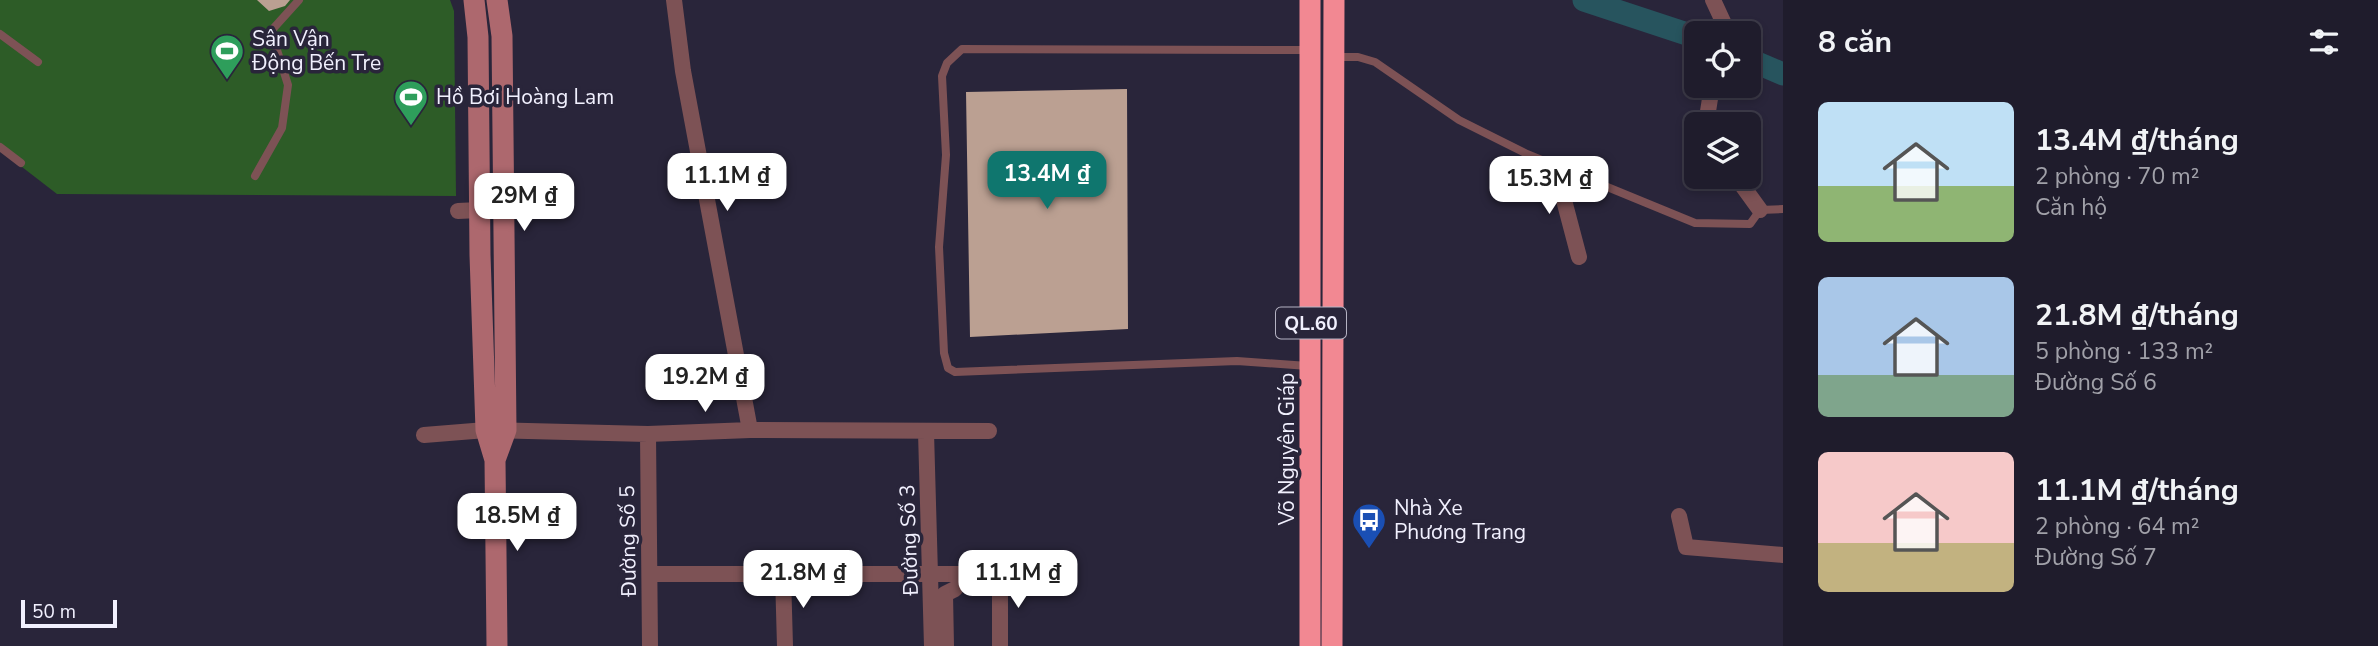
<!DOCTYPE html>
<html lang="vi">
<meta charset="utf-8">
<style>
:root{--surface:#1f1c2c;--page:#2c2938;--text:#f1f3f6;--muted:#a1a1a9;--line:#3c3a48;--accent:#0f766e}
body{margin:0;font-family:"Nunito Sans",sans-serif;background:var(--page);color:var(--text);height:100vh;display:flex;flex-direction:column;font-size:26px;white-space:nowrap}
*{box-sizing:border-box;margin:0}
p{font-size:23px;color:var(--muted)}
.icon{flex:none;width:38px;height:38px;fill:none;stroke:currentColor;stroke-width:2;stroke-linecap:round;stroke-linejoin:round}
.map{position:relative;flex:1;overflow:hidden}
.sheet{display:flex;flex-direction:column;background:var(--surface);width:595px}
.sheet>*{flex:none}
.fabs{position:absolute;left:1684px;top:21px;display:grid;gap:14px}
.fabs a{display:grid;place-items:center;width:77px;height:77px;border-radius:10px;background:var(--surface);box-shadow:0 4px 10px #0003,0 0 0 2px var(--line);font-size:35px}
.scale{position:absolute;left:21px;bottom:18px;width:96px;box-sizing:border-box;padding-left:7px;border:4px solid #f1f0fe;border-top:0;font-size:19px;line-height:24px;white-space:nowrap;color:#f1f0fe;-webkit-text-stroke:5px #29253a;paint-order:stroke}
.price{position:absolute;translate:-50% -60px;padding:0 16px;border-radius:14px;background:#fff;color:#222;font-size:23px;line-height:46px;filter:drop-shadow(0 2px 4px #0008)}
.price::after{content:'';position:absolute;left:50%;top:42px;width:21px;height:16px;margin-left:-10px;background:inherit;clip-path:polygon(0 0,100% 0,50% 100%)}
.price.selected{background:var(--accent);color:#fff}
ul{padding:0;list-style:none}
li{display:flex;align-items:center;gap:21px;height:175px;padding:0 35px}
li span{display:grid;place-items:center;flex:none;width:196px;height:140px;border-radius:10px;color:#555}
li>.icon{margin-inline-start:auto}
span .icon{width:84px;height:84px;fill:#fffc;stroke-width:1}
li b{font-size:30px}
h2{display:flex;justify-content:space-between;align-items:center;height:84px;padding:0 35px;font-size:30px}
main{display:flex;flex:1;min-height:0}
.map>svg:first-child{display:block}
.green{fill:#2d5c27}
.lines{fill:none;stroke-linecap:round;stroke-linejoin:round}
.river{stroke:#27545e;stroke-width:23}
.building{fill:#bba092}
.lane{stroke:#7d5255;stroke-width:8}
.street{stroke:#7d5255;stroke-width:16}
.secondary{stroke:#ad686e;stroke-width:21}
.highway{stroke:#f28892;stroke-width:21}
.labels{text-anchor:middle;stroke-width:7;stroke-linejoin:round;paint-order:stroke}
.shield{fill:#29253a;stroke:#b5b3c3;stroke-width:2}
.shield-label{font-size:19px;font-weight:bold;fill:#f1f0fe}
.poi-label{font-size:21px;fill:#f1f0fe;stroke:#29253a;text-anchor:start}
.street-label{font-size:21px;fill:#f1f0fe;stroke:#29253a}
</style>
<main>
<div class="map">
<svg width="1783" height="646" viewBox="0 0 1783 646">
<rect width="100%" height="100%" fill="#29253a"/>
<!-- green -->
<path class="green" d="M0,0H450L454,11L456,196L57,194L0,150Z"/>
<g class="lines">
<!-- river -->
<path class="river" d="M1584,0L1696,37
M1748,59L1783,74"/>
</g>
<!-- building -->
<path class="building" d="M257,0H290L285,6L269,11Z
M1127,89L1128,329L970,337L966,92Z"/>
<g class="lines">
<!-- lane -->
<path class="lane" d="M0,34L38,62
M1337,57H1358L1375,62L1459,120L1527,154L1695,223L1750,224L1760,210L1783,209
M0,147L21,163
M255,176L282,128L288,85L271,31L299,0
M1308,366L1237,361L955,372L948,368L944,353L939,247L946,155L942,76L947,63L962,49L1309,50"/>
<!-- street -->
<path class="street" d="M674,0L683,71L750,430
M1713,0L1726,28L1725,33
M1706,124L1712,86
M1555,166L1579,257
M1728,177L1739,181L1760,210
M458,211L523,208
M926,432L932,646
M648,434L650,646
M424,435L486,430L648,434L750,430L989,431
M1679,516L1686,547L1783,555
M651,574H988L997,580L1000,587V646
M783,575L785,646
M946,646L945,594L955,589"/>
<!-- secondary -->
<path class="secondary" d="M474,0L478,37L480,255L486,430L495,460L497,646
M495,460L506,430L502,36L497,0"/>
<!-- highway -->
<path class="highway" d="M1310,646V0
M1332,646L1334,0"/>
</g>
<!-- icons -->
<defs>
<g id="stadium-pin" transform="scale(1.75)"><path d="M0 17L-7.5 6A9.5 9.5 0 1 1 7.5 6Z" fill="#2e9e5b" stroke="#29253a"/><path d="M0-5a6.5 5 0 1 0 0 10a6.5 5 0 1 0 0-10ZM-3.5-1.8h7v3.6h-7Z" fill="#fff"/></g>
<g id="bus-pin" transform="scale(1.75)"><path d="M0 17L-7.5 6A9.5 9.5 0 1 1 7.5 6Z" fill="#1a4fb4" stroke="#29253a"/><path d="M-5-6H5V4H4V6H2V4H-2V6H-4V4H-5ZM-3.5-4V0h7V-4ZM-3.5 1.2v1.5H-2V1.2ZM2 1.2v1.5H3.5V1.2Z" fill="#fff"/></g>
</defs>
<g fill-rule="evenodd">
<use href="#stadium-pin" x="227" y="51"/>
<use href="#stadium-pin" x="411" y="97"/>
<use href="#bus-pin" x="1369" y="520"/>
</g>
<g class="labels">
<!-- shield labels -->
<rect class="shield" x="1276" y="307.5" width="70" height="31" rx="5"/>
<g class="shield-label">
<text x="1311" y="330">QL.60</text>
</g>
<!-- poi labels -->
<g class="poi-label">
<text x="252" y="46">Sân Vận<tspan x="252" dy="24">Động Bến Tre</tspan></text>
<text x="436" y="104">Hồ Bơi Hoàng Lam</text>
<text x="1394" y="515">Nhà Xe<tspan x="1394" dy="24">Phương Trang</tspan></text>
</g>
<!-- street labels -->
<g class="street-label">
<text transform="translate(1287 449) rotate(-90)" y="7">Võ Nguyên Giáp</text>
<text transform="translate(909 540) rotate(-92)" y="7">Đường Số 3</text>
<text transform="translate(628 541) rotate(-91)" y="7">Đường Số 5</text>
</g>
</g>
</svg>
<div class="fabs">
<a><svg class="icon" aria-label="locate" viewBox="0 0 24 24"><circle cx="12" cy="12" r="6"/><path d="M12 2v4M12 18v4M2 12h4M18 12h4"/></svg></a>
<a><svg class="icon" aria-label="layers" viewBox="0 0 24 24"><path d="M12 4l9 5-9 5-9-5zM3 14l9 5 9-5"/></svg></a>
</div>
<div class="scale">50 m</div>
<b class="price selected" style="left:1047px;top:211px">13.4M ₫</b>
<b class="price" style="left:727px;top:213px">11.1M ₫</b>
<b class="price" style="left:1549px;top:216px">15.3M ₫</b>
<b class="price" style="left:524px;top:233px">29M ₫</b>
<b class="price" style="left:705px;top:414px">19.2M ₫</b>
<b class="price" style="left:517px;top:553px">18.5M ₫</b>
<b class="price" style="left:803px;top:610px">21.8M ₫</b>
<b class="price" style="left:1018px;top:610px">11.1M ₫</b>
</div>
<section class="sheet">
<h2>8 căn<svg class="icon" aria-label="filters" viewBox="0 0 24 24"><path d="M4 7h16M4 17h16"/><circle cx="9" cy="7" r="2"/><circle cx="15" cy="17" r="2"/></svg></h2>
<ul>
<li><span style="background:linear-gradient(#bfe0f5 60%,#8fb573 0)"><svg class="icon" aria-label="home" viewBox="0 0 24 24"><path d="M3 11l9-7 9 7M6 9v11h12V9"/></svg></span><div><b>13.4M ₫/tháng</b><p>2 phòng · 70 m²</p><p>Căn hộ</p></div></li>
<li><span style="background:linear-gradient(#a9c7e8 70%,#7fa58c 0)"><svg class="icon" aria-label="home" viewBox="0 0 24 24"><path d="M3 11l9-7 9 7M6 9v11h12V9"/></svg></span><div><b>21.8M ₫/tháng</b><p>5 phòng · 133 m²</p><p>Đường Số 6</p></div></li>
<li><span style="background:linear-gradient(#f6c9c9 65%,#c2b280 0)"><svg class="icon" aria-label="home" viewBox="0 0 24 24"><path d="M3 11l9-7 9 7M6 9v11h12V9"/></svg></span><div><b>11.1M ₫/tháng</b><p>2 phòng · 64 m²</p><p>Đường Số 7</p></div></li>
</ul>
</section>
</main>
